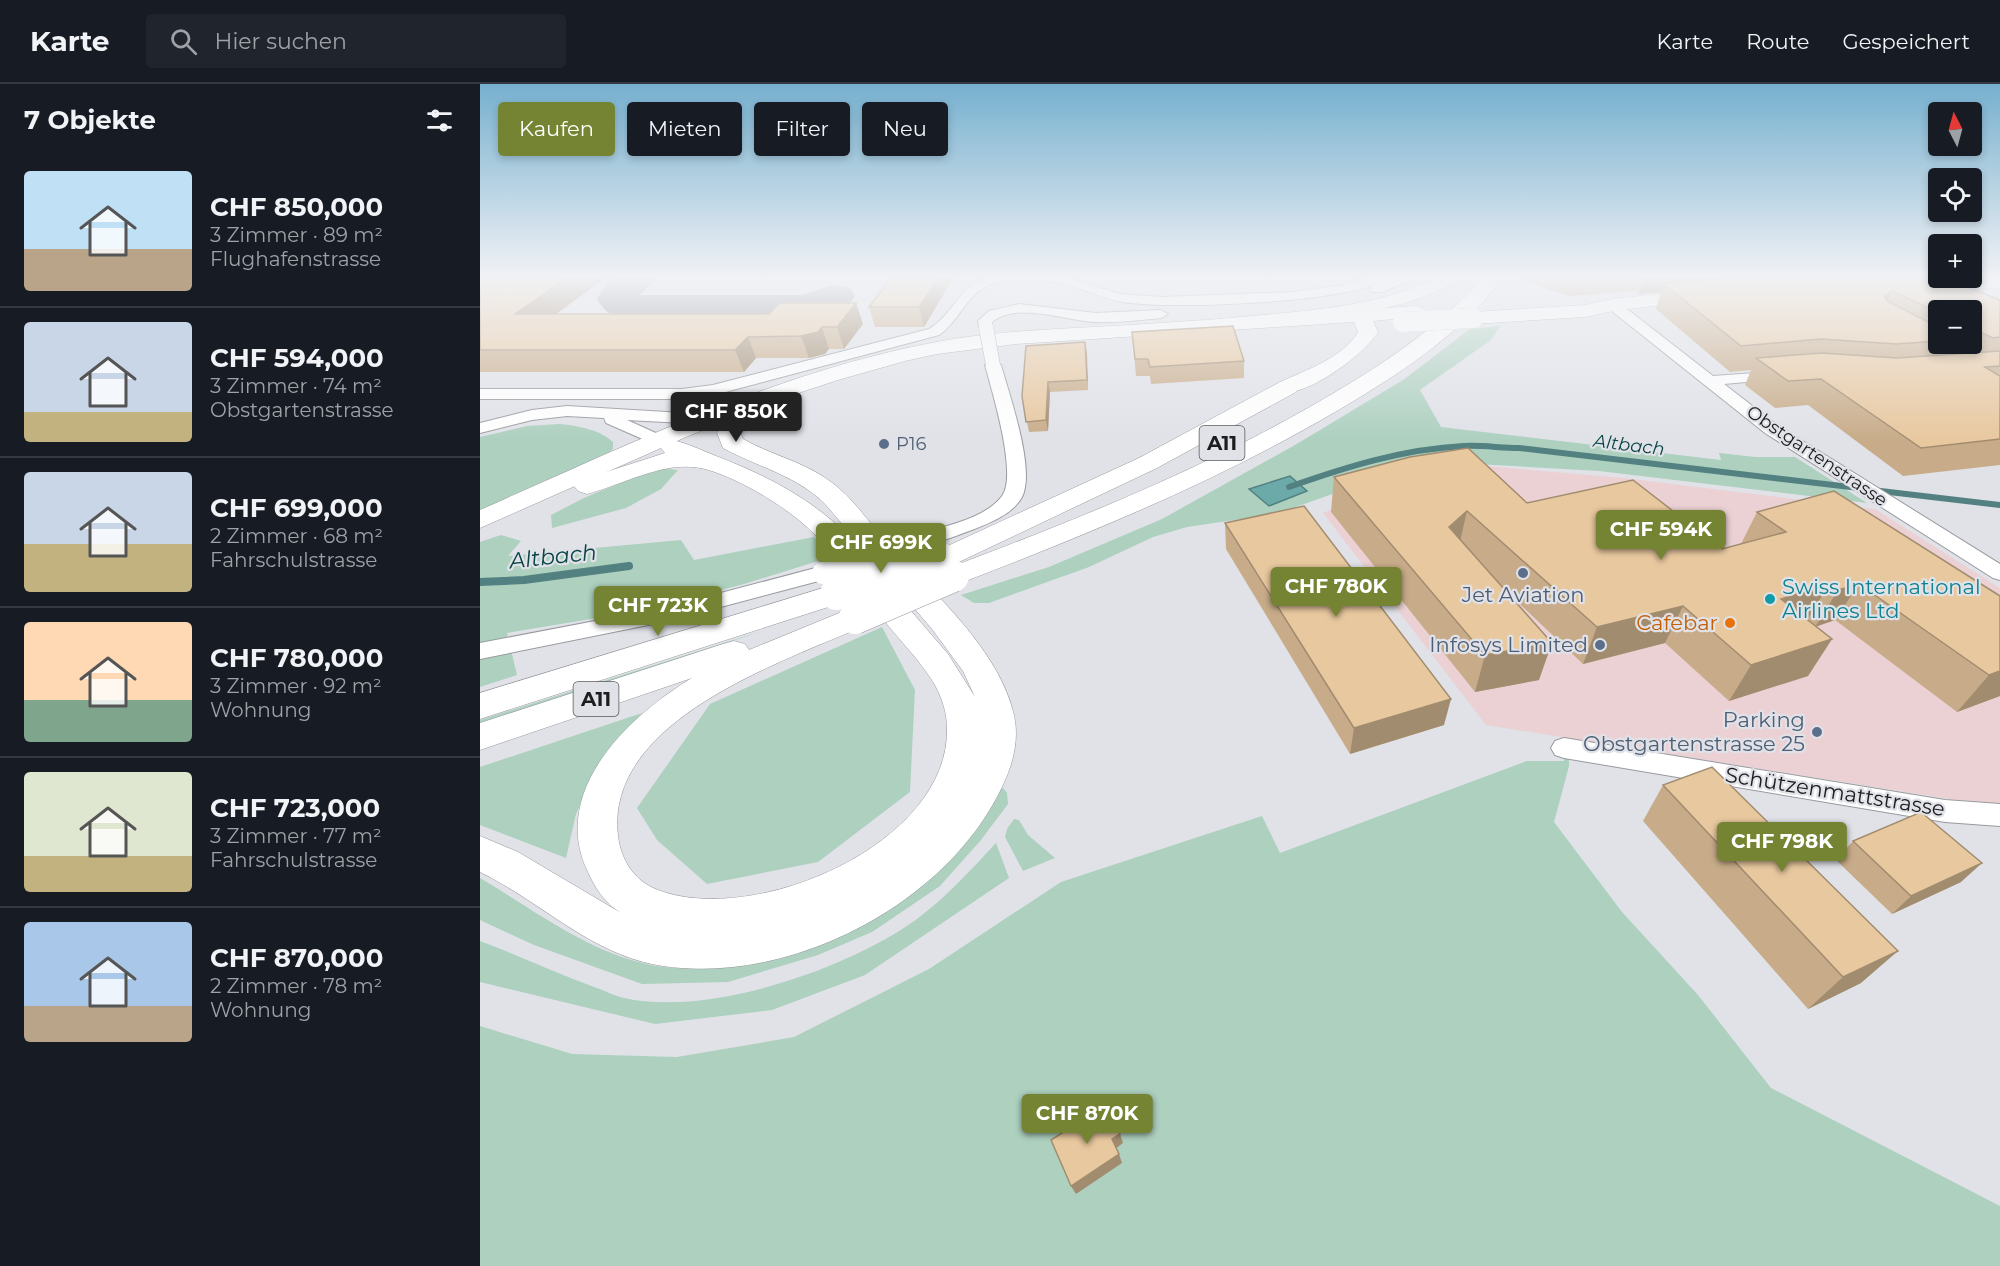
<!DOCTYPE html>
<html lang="de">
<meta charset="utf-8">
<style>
:root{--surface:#171b24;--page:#20242c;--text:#f1f3f6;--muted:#9ea1a6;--line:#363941;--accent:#758432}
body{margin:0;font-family:Montserrat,sans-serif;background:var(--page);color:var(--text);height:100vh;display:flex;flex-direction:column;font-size:22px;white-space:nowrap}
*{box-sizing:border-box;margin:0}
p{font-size:20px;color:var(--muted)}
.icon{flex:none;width:33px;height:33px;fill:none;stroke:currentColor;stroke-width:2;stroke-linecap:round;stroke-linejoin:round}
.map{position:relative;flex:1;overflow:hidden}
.panel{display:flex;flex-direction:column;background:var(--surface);width:480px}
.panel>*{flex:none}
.banner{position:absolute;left:18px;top:18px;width:570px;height:54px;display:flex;gap:12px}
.needle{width:39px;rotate:354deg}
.controls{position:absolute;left:1448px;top:18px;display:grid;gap:12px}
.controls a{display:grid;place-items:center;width:54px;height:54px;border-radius:6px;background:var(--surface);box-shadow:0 3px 9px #0003;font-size:30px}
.price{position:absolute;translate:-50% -51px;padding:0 14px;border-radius:6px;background:var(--accent);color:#fff;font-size:20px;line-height:39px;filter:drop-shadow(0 2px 3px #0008)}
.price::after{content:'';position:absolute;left:50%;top:36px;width:18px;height:14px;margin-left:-9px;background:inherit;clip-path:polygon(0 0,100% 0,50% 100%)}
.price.selected{background:#222;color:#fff}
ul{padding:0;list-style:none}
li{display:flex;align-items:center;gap:18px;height:150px;padding:0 24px}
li+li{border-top:2px solid var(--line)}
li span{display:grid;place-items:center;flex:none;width:168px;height:120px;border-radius:6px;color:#555}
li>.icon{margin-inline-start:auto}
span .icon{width:72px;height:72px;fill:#fffc;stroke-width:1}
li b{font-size:26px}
h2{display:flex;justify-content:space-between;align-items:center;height:72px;padding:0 24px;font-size:26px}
.pill{padding:0 21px;border-radius:6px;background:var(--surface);box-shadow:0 3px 9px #0003;font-size:21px;line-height:54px}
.pill.selected{background:var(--accent);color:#fff}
header{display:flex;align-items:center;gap:36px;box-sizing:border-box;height:84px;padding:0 30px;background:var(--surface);border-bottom:2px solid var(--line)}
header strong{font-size:28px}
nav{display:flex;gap:33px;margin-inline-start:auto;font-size:21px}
.search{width:420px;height:54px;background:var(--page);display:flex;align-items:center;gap:15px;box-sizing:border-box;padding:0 21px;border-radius:6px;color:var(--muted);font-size:22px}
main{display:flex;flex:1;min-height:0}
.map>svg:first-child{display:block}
.commercial{fill:#ebd1d4}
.green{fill:#add0bf;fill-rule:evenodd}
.water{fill:#6baaa9;stroke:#538080;stroke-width:1.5}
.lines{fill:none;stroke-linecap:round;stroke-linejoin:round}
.stream-far1{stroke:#538080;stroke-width:6}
.stream{stroke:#538080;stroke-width:8}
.taxiway{fill:#8e8f93;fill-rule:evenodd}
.street-casing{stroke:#989a9f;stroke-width:2}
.secondary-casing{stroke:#989a9f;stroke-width:1}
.highway-casing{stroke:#989a9f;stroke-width:1}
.street{fill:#fff;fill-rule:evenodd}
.secondary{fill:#fff;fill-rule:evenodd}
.highway{fill:#fff;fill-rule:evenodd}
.street-bridge-far2-casing{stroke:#989a9f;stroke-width:15;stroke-linecap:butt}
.street-bridge-far1-casing{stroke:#989a9f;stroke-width:20;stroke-linecap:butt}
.street-bridge-casing{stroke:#989a9f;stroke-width:24;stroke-linecap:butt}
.secondary-bridge-casing{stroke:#989a9f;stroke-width:20;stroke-linecap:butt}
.highway-bridge-casing{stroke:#989a9f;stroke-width:33;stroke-linecap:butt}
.street-bridge-far2{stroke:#fff;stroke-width:14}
.street-bridge-far1{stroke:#fff;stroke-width:18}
.street-bridge{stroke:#fff;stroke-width:22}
.secondary-bridge{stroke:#fff;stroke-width:20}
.highway-bridge{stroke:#fff;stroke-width:32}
.wall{fill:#c8ac89;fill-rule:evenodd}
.shaded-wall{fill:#a28c6f}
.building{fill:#e8c89f;stroke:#a28c6f;stroke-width:1.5}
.service-dot{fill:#5c6f8a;stroke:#e0e2e8;stroke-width:2}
.culture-dot{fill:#0f9aa8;stroke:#e0e2e8;stroke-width:2}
.food-dot{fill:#e8710a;stroke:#e0e2e8;stroke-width:2}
.labels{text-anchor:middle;stroke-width:4.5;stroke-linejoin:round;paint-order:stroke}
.far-service-label{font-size:18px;fill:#4e5e75;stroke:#e0e2e8;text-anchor:start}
.far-water-label{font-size:18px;font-style:italic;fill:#084445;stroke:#e0e2e8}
.far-street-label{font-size:18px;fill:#1c1d1f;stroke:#e0e2e8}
.shield{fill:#e0e2e8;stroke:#57585b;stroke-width:1.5}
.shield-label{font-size:20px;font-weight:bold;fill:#1c1d1f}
.culture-label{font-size:21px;fill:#0d838f;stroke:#e0e2e8;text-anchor:start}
.service-label{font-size:21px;fill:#4e5e75;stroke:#e0e2e8;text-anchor:end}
.food-label{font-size:21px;fill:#c56008;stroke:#e0e2e8;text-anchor:end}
.street-label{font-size:21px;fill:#1c1d1f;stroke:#e0e2e8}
.water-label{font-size:22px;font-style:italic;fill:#084445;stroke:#e0e2e8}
</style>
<header>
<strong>Karte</strong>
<div class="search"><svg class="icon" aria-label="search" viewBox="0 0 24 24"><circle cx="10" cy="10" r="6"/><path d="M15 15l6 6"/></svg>Hier suchen</div>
<nav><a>Karte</a><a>Route</a><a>Gespeichert</a></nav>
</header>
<main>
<section class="panel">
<h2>7 Objekte<svg class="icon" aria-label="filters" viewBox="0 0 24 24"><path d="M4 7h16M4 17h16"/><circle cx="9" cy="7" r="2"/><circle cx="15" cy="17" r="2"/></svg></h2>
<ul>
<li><span style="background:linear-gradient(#bfe0f5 65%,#b9a48a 0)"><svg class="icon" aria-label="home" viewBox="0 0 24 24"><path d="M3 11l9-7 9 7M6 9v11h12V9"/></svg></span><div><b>CHF 850,000</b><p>3 Zimmer · 89 m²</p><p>Flughafenstrasse</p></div></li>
<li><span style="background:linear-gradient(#c9d6e8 75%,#c2b280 0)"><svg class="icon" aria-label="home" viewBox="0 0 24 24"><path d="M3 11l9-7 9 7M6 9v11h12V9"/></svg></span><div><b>CHF 594,000</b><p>3 Zimmer · 74 m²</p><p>Obstgartenstrasse</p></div></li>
<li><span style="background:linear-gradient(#c9d6e8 60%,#c2b280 0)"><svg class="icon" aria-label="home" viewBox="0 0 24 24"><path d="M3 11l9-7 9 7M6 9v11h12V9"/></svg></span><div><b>CHF 699,000</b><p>2 Zimmer · 68 m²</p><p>Fahrschulstrasse</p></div></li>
<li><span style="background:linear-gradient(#ffd9b3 65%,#7fa58c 0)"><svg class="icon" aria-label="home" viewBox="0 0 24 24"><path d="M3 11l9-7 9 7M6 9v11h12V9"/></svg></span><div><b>CHF 780,000</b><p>3 Zimmer · 92 m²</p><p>Wohnung</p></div></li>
<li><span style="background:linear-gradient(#dfe7d0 70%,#c2b280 0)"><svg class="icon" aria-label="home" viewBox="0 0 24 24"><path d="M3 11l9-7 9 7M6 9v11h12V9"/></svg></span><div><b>CHF 723,000</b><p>3 Zimmer · 77 m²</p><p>Fahrschulstrasse</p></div></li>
<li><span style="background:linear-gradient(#a9c7e8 70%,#b9a48a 0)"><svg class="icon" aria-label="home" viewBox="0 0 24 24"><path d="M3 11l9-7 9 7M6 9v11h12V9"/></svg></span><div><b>CHF 870,000</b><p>2 Zimmer · 78 m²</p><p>Wohnung</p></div></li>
</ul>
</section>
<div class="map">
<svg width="1520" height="1182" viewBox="0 0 1520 1182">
<rect width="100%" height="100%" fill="#e0e2e8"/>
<!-- commercial -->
<path class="commercial" d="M1004,382L1144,394L1395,425L1520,504V723L1006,641L843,429L923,395Z"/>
<!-- green -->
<path class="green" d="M1020,242L1011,256L940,306L961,343L1241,376L1239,369L1275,373H1315L1387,419L1119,387L978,379L920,386L796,430L707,443L673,453L609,483L509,519H494L481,511L569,483L682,435L815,361L923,296L990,245ZM819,400L826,407L789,422L769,406Z
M80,340C98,342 119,345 133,358V365L125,372L0,428V353L47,342Z
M178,384L198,386L181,405L146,424L72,444L71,431L106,413Z
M21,451L41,457L28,472L201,456L214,476L334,453L351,473L264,500L165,526L27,549L37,591L0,603V458Z
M402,543L435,606L430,708L338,778L227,800L177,756L157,724L230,620Z
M285,546L0,643V636Z
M162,629L120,678L96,730L86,774L0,741V683Z
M1084,673H1089V682L1074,738L1142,828L1218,911L1291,1004L1520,1122V1182H0V942L92,970L197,973L314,953L449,885L581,798L782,732L800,769L1047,677H1084Z
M523,704L527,709L528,720L501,756L460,802L392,848L338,871L248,898L162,900L54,861L0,836V794C58,828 115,874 184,883C209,886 232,883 257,880Z
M534,735L539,736L548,751L575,774L543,787L525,753L527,745Z
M516,759L529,794L385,891L292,926L175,940L0,898V857C38,871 76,889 114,903C124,906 134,912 144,914C229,933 368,885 437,835C466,813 491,786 516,759Z"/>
<!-- water -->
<path class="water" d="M810,392L827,407L789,422L769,405Z"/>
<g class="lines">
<!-- stream-far1 -->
<path class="stream-far1" d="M809,403C866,383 923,365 984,362C1002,361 1021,364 1039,364L1379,404
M1392,406L1520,421"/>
<!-- stream -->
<path class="stream" d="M0,498L44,496L149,482"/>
<!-- taxiway -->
<path class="taxiway" d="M136,191H179L160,211H320C342,208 344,197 369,203L375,212C369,221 361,228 350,231C322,238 152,240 129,229C124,226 120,220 117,215L127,199Z"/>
<!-- street casing -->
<g class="street-casing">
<path id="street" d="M516,191H578L640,210L682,213L814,208L863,201L896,191H916C884,219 688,226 643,218C625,215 608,207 591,202C568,195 532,192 510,201C487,209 479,238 459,251L234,311L202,315H0V305H202L233,301L449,245C478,227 477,199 516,191Z
M923,191H943L902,208H892L890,205L892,202Z
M1133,217L1138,218L1233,292L1305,287L1307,290L1299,295L1244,300L1297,341L1520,480V496L1513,494L1285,349L1128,224L1126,221Z
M539,220L616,229L681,226L688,230L681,234C659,236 638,239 616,238C586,237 536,217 512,238L511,246L506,247L499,243L498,237L509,227Z
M513,276L521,281C529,310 556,386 542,413C533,430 510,439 492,446C477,451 455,462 439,458L436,454L439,450C465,442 505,435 522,412C538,391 512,307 505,281Z
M251,314L257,316L259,319L257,322L204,339L147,336L198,359L201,363L198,367L192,368L126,339L124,334L87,332L52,336L0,349V339L52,326L87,322L203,329Z
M343,482L350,484L354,489L350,494L188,537L0,575V559L188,523Z
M1084,654L1465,716L1520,720V742L1465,738L1084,674L1075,671L1071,664L1075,657Z"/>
</g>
<!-- secondary casing -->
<g class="secondary-casing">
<path id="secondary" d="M1434,194H1520V204L1428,203L1425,199L1428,195Z
M1224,205L1230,207L1233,211L1230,215L1133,227L1105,233L993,240L986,238L983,234L986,230L993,228L1105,221L1133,215Z
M936,222L943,224L946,228L943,232L893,237L898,248C885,270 826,314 800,308L797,303L800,298C826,286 863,274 878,248L874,238L536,260L457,270L425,277L358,296L300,315L206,353L0,444V426C148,361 296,288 456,258C519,246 585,245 650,241C745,235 841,228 936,222Z"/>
</g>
<!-- highway casing -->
<g class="highway-casing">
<path id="highway" d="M958,191H979C950,230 789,241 739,247L732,245L729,241L732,237L739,235C804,228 902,226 958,191Z
M1006,191H1024C983,250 916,292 855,328C737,397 611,449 483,498L473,501L463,498L458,492L463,486C588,439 712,390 828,324C893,287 956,247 1006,191Z
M808,296L816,298L819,303L816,308L677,384L481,477L471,480L461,477L457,471L461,465L659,374L800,298Z
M283,318L291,320L294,325C287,336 271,339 261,350L263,355C291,371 325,378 351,398C372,413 386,435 403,454C447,503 516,561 533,627C542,660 529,692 513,720C452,827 305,900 183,882C112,872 62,818 0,788V752L38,768L141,829C124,818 115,804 107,786C70,706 150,631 212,594L0,666V639L243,560L254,557L265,560L269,566L364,527L375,524L386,527L390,534L386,541C303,578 124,636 138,752C141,776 154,797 178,806C274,843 470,760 467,644C467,629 462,614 455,601C441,577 420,557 403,535C377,503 353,464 320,437C296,417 255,393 225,385C185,375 145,400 107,410L98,407L94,402L98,397L185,369L180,363L183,358L192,356C207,359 221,366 236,372C280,389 321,409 357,441L468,570L495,613L483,587L452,545L346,421C318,392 278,383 243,364L237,349C248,333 264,323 283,318Z
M356,500L367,503L371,510L367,517L0,635V609Z"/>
</g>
<!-- street -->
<use href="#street" class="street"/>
<!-- secondary -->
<use href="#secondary" class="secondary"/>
<!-- highway -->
<use href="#highway" class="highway"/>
<!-- street-bridge-far2 casing -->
<g class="street-bridge-far2-casing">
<path id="street-bridge-far2" d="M506,243L513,281"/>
</g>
<!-- street-bridge-far1 casing -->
<g class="street-bridge-far1-casing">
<path id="street-bridge-far1" d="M429,460L446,454"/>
</g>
<!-- street-bridge casing -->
<g class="street-bridge-casing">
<path id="street-bridge" d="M343,489L433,458"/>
</g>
<!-- secondary-bridge casing -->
<g class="secondary-bridge-casing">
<path id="secondary-bridge" d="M923,238L993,234"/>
</g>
<!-- highway-bridge casing -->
<g class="highway-bridge-casing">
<path id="highway-bridge" d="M356,510L461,475
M375,534L473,492"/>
</g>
<!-- street-bridge-far2 -->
<use href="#street-bridge-far2" class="street-bridge-far2"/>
<!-- street-bridge-far1 -->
<use href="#street-bridge-far1" class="street-bridge-far1"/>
<!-- street-bridge -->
<use href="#street-bridge" class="street-bridge"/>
<!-- secondary-bridge -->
<use href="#secondary-bridge" class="secondary-bridge"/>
<!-- highway-bridge -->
<use href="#highway-bridge" class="highway-bridge"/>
</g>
<!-- wall -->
<path class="wall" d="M0,191L124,195L76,230L383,240L364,265H349L345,270L329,274H276L264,288H0Z
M475,191L444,243H395L389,223Z
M1045,191H1444L1520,216V381L1423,392L1328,321L1295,324L1265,301L1271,286L1250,288L1176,225L1181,208L1159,210L1155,207L1089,212L1044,197ZM1458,226H1491V260H1458Z
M652,248L764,277V294L671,300L670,292H656Z
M605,258L608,306L570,308L568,347L549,348L542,312Z
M854,393L1047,419L1242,465L1261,460L1277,428L1520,512V612L1477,628L1355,536L1336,542L1352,555L1328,592L1249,617L1185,559L1103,580L1025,506L1059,596L995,608L851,428Z
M745,439L964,641L870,670L746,465Z
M1183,701L1381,899L1328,925L1163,737Z
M1373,757L1481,798L1412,830L1356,776Z"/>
<!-- shaded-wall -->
<path class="shaded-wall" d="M85,191H122L124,195L47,251L35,230Z
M460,191H475L444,243L439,223Z
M1165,191H1360L1184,200L1181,208L1159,210Z
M1412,207L1399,231L1404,212Z
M376,219L383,240L364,265L357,243Z
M342,243L349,265L345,270L329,274L321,252Z
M268,253L276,274L264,288L255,266Z
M605,258L607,268L608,306L607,296Z
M568,298L570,308L568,347L566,336Z
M987,427L979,462L969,443Z
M1349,500L1327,537L1301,515Z
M1379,500L1355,536L1335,543L1358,506Z
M1203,522L1185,559L1103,580L1117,543Z
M1352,555L1328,592L1249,617L1271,581Z
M1072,559L1059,596L995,608L1005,571Z
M1520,587V612L1477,628L1509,591Z
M971,615L964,641L870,670L874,644Z
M1502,779L1481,798L1412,830L1431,812Z
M1418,867L1381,899L1328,925L1363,893Z
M640,1050L643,1059L635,1065L632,1055Z
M639,1070L642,1079L596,1110L591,1102Z"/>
<!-- building -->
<path class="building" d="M0,191H91L35,230H289L299,219H376L357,243H342L338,248L321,252L268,253L255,266H0Z
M413,191H460L439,223H389Z
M1279,191H1444L1447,193L1458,192V194H1464L1520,216V253L1513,254L1491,244V226H1458V228L1412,207L1404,212L1407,217L1458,243V257L1416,260L1341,255L1261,262L1184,200Z
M753,242L764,277L670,283L668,275H655L652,248Z
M605,258L607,296L568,298L566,336L546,338L542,312L546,262Z
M1520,267V282L1505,283L1520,292V355L1441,364L1341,295L1308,297L1276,274L1342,269L1417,274Z
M988,364L1047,419L1153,396L1242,465L1306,448L1277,428L1354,407L1520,512V587L1509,591L1379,500L1358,506L1349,500L1301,515L1352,555L1271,581L1203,522L1117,543L987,427L969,443L1072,559L1005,571L854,393L930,373Z
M824,422L971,615L874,644L745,439Z
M1232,683L1418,867L1363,893L1183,701Z
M1441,728L1502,779L1431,812L1373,757Z
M625,1021L640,1050L632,1055L639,1070L591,1102L571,1056Z"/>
<!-- sky -->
<linearGradient id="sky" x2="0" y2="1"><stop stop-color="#76b0cf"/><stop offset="0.54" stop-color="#f1f2f5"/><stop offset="1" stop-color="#f1f2f5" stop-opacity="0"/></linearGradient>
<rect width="1520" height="357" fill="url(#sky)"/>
<!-- markers -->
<g class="service-dot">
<circle cx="404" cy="360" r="6"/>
<circle cx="1043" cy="489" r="6"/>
<circle cx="1120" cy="561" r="6"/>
<circle cx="1337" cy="648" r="6"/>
</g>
<circle class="culture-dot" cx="1290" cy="515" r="6"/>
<circle class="food-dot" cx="1250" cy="539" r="6"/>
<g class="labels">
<!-- far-service labels -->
<g class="far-service-label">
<text x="416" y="366">P16</text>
</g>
<!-- far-water labels -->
<g class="far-water-label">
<text transform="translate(1149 361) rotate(7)" y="6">Altbach</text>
</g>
<!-- far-street labels -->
<g class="far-street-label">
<text transform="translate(1337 372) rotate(34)" y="6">Obstgartenstrasse</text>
</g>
<!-- shield labels -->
<g class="shield">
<rect x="719.5" y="342" width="45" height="34" rx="4.5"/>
<rect x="93.5" y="598" width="45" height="34" rx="4.5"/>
</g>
<g class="shield-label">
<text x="742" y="366">A11</text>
<text x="116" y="622">A11</text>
</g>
<!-- culture labels -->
<g class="culture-label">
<text x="1302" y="510">Swiss International<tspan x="1302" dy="24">Airlines Ltd</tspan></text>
</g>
<!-- service labels -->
<g class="service-label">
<text x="1043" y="518" text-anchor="middle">Jet Aviation</text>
<text x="1108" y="568">Infosys Limited</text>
<text x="1325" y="643">Parking<tspan x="1325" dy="24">Obstgartenstrasse 25</tspan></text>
</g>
<!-- food labels -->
<g class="food-label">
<text x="1238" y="546">Cafebar</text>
</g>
<!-- street labels -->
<g class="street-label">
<text transform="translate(1355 708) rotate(9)" y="7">Schützenmattstrasse</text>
</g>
<!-- water labels -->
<g class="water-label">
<text transform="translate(73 472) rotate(-6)" y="8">Altbach</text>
</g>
</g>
</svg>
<div class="controls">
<a><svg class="needle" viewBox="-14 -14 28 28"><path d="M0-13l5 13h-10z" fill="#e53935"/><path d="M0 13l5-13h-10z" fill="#9ea1a6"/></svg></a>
<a><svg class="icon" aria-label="locate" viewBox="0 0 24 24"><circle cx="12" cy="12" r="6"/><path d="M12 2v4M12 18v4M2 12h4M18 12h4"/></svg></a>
<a>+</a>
<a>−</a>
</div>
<b class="price selected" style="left:256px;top:359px">CHF 850K</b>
<b class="price" style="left:1181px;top:477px">CHF 594K</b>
<b class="price" style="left:401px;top:490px">CHF 699K</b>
<b class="price" style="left:856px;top:534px">CHF 780K</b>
<b class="price" style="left:178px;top:553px">CHF 723K</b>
<b class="price" style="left:1302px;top:789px">CHF 798K</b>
<b class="price" style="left:607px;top:1061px">CHF 870K</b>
<div class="banner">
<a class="pill selected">Kaufen</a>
<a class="pill">Mieten</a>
<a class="pill">Filter</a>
<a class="pill">Neu</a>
</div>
</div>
</main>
